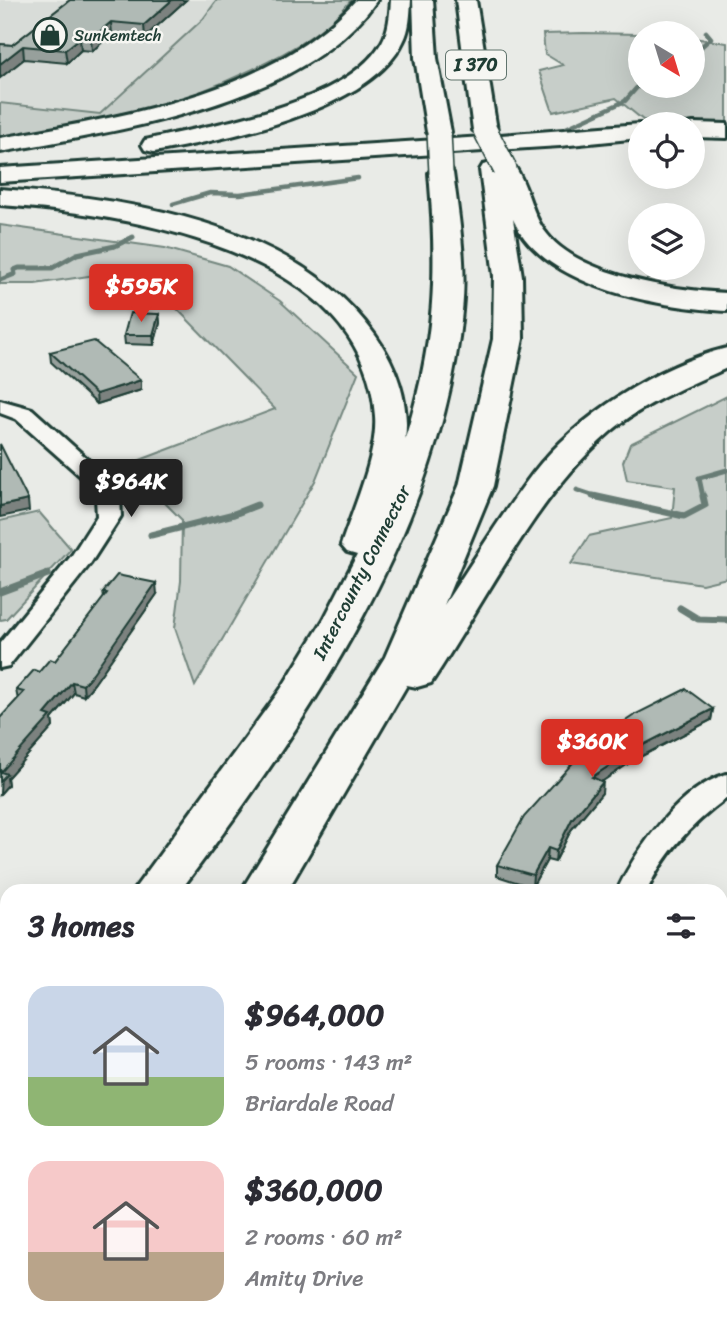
<!DOCTYPE html>
<meta charset="utf-8">
<style>
:root{--surface:#fff;--page:#f2f2f3;--text:#2b2b33;--muted:#7c7c81;--accent:#d93025}
body{margin:0;font-family:Sriracha,sans-serif;background:var(--page);color:var(--text);height:100vh;display:flex;flex-direction:column;font-size:26px;white-space:nowrap}
*{box-sizing:border-box;margin:0}
p{font-size:23px;color:var(--muted)}
.icon{flex:none;width:38px;height:38px;fill:none;stroke:currentColor;stroke-width:2;stroke-linecap:round;stroke-linejoin:round}
.map{position:relative;flex:1;overflow:hidden}
.drawer{position:absolute;left:0px;top:884px;width:728px;height:450px;display:flex;flex-direction:column;background:var(--surface);border-radius:21px 21px 0 0;box-shadow:0 7px 28px #0002}
.drawer>*{flex:none}
.needle{width:46px;rotate:142deg}
.buttons{position:absolute;left:628px;top:21px;display:grid;gap:14px}
.buttons a{display:grid;place-items:center;width:77px;height:77px;border-radius:50%;background:var(--surface);box-shadow:0 7px 28px #0002;font-size:35px}
.price{position:absolute;translate:-50% -60px;padding:0 16px;border-radius:7px;background:var(--accent);color:#fff;font-size:23px;line-height:46px;filter:drop-shadow(0 2px 4px #0008)}
.price::after{content:'';position:absolute;left:50%;top:42px;width:21px;height:16px;margin-left:-10px;background:inherit;clip-path:polygon(0 0,100% 0,50% 100%)}
.price.on{background:#222;color:#fff}
ul{padding:0;list-style:none}
li{display:flex;align-items:center;gap:21px;height:175px;padding:0 28px}
li span{display:grid;place-items:center;flex:none;width:196px;height:140px;border-radius:21px;color:#555}
li>.icon{margin-inline-start:auto}
span .icon{width:84px;height:84px;fill:#fffc;stroke-width:1}
li b{font-size:30px}
h2{display:flex;justify-content:space-between;align-items:center;height:84px;padding:0 28px;font-size:30px}
.map>svg:first-child{display:block}
.built{fill:#d8dcd8}
.green{fill:#c7cec9;stroke:#73867e;stroke-width:2}
.lines{fill:none;stroke-linecap:round;stroke-linejoin:round}
.stream-far2{stroke:#687c75;stroke-width:4.5}
.stream-far1{stroke:#687c75;stroke-width:5}
.stream{stroke:#687c75;stroke-width:7}
.minor-casing{stroke:#1f3d34;stroke-width:6}
.highway-casing{stroke:#1f3d34;stroke-width:6}
.minor{fill:#f6f6f2;fill-rule:evenodd}
.highway{fill:#f6f6f2;fill-rule:evenodd}
.highway-bridge-casing{stroke:#1f3d34;stroke-width:26;stroke-linecap:butt}
.highway-bridge{stroke:#f6f6f2;stroke-width:23}
.wall{fill:#97a09c;stroke:#1f3d34;stroke-width:2}
.shaded-wall{fill:#7b827f;stroke:#1f3d34;stroke-width:2}
.building{fill:#b0bab5;stroke:#1f3d34;stroke-width:2}
.labels{text-anchor:middle;stroke-width:5;stroke-linejoin:round;paint-order:stroke}
.far-poi-label{font-size:16px;fill:#1f3d34;stroke:#f6f6f2;text-anchor:start}
.shield{fill:#f6f6f2;stroke:#60746d;stroke-width:2}
.shield-label{font-size:18px;font-weight:bold;fill:#1f3d34}
.street-label{font-size:19px;fill:#1f3d34;stroke:#f6f6f2}
</style>
<div class="map">
<svg width="727" height="1332" viewBox="0 0 727 1332">
<rect width="100%" height="100%" fill="#e9ebe7"/>
<filter id="ink" filterUnits="userSpaceOnUse"><feTurbulence type="fractalNoise" baseFrequency=".0143" numOctaves="2"/><feDisplacementMap in="SourceGraphic" scale="14" xChannelSelector="R" yChannelSelector="G"/><feConvolveMatrix kernelMatrix="1 2 1 2 8 2 1 2 1" color-interpolation-filters="sRGB"/></filter>
<g filter="url(#ink)">
<!-- built -->
<path class="built" d="M0,0H217L203,19L100,114L0,103Z"/>
<!-- green -->
<path class="green" d="M217,0H351C313,52 194,97 132,115C89,127 43,132 0,141V103L100,114L203,19Z
M584,33L640,34V86H693V38L727,43V123L643,120L616,98L553,112L539,71L563,65L545,54L543,34Z
M0,225L165,248L228,266L280,301L358,373L315,481L195,686L175,628L181,581L182,520L127,465L275,409L146,277L102,274L35,284H0Z
M727,396V578L702,584L571,564L589,536L672,518L675,487L627,480L623,462L630,444Z
M39,512L71,549L6,619L0,620V521Z"/>
<g class="lines">
<!-- stream-far2 -->
<path class="stream-far2" d="M693,54L711,38L706,32
M566,128L625,101L640,84
M173,204L210,193L240,194L358,178"/>
<!-- stream-far1 -->
<path class="stream-far1" d="M0,280L15,274L14,270L19,268H52L77,254L115,246L133,237
M577,490L598,497
M703,497L699,478L727,470"/>
<!-- stream -->
<path class="stream" d="M593,496L684,516L705,505L703,496
M151,535L234,514L257,505
M0,592L48,574
M680,608L698,619L727,620"/>
<!-- minor casing -->
<g class="minor-casing">
<path id="minor" d="M0,400L32,409L102,472L120,498L121,516L90,564L9,666L0,668V643L72,555L97,516L96,498L86,481L16,419L0,413Z
M727,774V798C693,823 664,852 647,891H617C636,849 681,787 727,774Z
M721,931L727,933V957L721,955Z
M721,1179L727,1181V1216L721,1214Z"/>
</g>
<!-- highway casing -->
<g class="highway-casing">
<path id="highway" d="M356,0H377C304,105 118,131 0,152V138C122,116 269,96 356,0Z
M391,0H411C410,14 410,29 403,42C370,111 223,140 154,152L145,150L142,145L145,140C211,124 345,106 382,42C389,30 390,14 391,0Z
M413,0H433L437,58L451,132L447,137H431L427,132L415,58Z
M456,0H476L497,130L488,136L640,124V138L560,146L0,182V168L483,137L473,130Z
M693,123L727,124V138L693,137V124H688Z
M492,163L515,167C529,187 531,215 547,234C580,276 677,291 727,293V311C659,307 544,288 513,219L522,276L523,339L493,486L444,605C473,562 501,515 533,473C577,416 658,365 727,348V368C687,386 644,403 610,432C536,496 485,602 431,683L417,687L407,685L287,891H241L385,657L459,486L493,339L494,276L480,170L483,165Z
M441,166L450,168L453,173C459,218 467,265 462,311C442,529 308,721 180,891H133L281,689L324,619L357,555L347,552L341,545C353,509 378,454 375,416C365,250 129,214 0,205V189C128,198 296,223 375,335C396,364 410,403 405,439C435,341 438,275 429,173L432,168Z
M7,1052V1099L0,1101V1055Z
M7,1203V1256L0,1259V1205Z"/>
</g>
<!-- minor -->
<use href="#minor" class="minor"/>
<!-- highway -->
<use href="#highway" class="highway"/>
<!-- highway-bridge casing -->
<g class="highway-bridge-casing">
<path id="highway-bridge" d="M485,130L505,169
M439,132L441,173"/>
</g>
<!-- highway-bridge -->
<use href="#highway-bridge" class="highway-bridge"/>
</g>
<!-- wall -->
<path class="wall" d="M70,0H186L145,37L112,34L92,51L81,50L67,63L24,59L0,78V44L12,45Z
M159,314L160,323L154,345L125,344L124,335Z
M50,352L141,390L97,404L51,362Z
M103,592L157,594L94,684L84,696L74,693L52,719L53,727L7,778L8,785L0,794L18,700L16,690L39,672L55,661L104,598Z
M713,709L711,720L634,760L602,781V793L571,830L555,862L547,860L532,887L497,876V865L588,746Z
M721,1002H727V1049L721,1034Z"/>
<!-- shaded-wall -->
<path class="shaded-wall" d="M172,0H186L145,37L144,25Z
M111,22L112,34L92,51L91,39Z
M80,38L81,50L67,63L65,50Z
M23,46L24,59L0,78V64Z
M159,314L160,323L154,345L153,335Z
M141,380V390L97,404L96,394Z
M28,500L29,511L0,517V506Z
M156,583L157,594L94,684L84,696L83,685Z
M72,682L74,693L52,719L53,727L7,778L8,785L0,794L1,772L45,714Z
M713,709L711,720L634,760L591,789L592,777L635,749Z
M603,782L602,793L571,830L555,862L556,851L572,819Z
M548,848L547,860L532,887L533,875Z
M333,1326H340V1331L339,1332H327Z"/>
<!-- building -->
<path class="building" d="M70,0H172L144,25L111,22L91,39L80,38L65,50L23,46L0,64V44L12,45Z
M130,313L159,314L153,335H124Z
M94,341L141,380L96,394L50,352Z
M0,444L28,500L0,506Z
M117,575L156,583L93,673L83,685L72,682L45,714L51,716L1,772L7,774L0,781V718L24,692L16,690L34,670L39,672L50,659L55,661L107,593L103,592Z
M686,689L713,709L635,749L592,777L603,782L572,819L556,851L548,848L533,875L497,865L524,817L588,746L636,714Z
M721,1002H727V1032L721,1017Z
M243,1326H333L327,1332H237Z"/>
</g>
<!-- icons -->
<defs>
<g id="shop-ring" transform="scale(1.75)"><circle r="9.5" fill="#f6f6f2" stroke="#1f3d34" stroke-width="1.5"/><path d="M-5-2.5h2.3a2.7 3.5 0 0 1 5.4 0H5L5.5 6h-11ZM-1.5-2.5h3a1.5 2.3 0 0 0-3 0Z" fill="#1f3d34"/></g>
</defs>
<g fill-rule="evenodd">
<use href="#shop-ring" x="50" y="35"/>
</g>
<g class="labels">
<!-- far-poi labels -->
<g class="far-poi-label">
<text x="74" y="41">Sunkemtech</text>
</g>
<!-- shield labels -->
<rect class="shield" x="446" y="50.5" width="60" height="29" rx="5"/>
<g class="shield-label">
<text x="476" y="71">I 370</text>
</g>
<!-- street labels -->
<g class="street-label">
<text transform="translate(361 572) rotate(-63)" y="7">Intercounty Connector</text>
</g>
</g>
</svg>
<div class="buttons">
<a><svg class="needle" viewBox="-14 -14 28 28"><path d="M0-13l5 13h-10z" fill="#e53935"/><path d="M0 13l5-13h-10z" fill="#7c7c81"/></svg></a>
<a><svg class="icon" aria-label="locate" viewBox="0 0 24 24"><circle cx="12" cy="12" r="6"/><path d="M12 2v4M12 18v4M2 12h4M18 12h4"/></svg></a>
<a><svg class="icon" aria-label="layers" viewBox="0 0 24 24"><path d="M12 4l9 5-9 5-9-5zM3 14l9 5 9-5"/></svg></a>
</div>
<b class="price" style="left:141px;top:324px">$595K</b>
<b class="price on" style="left:131px;top:519px">$964K</b>
<b class="price" style="left:592px;top:779px">$360K</b>
<section class="drawer">
<h2>3 homes<svg class="icon" aria-label="filters" viewBox="0 0 24 24"><path d="M4 7h16M4 17h16"/><circle cx="9" cy="7" r="2"/><circle cx="15" cy="17" r="2"/></svg></h2>
<ul>
<li><span style="background:linear-gradient(#c9d6e8 65%,#8fb573 0)"><svg class="icon" aria-label="home" viewBox="0 0 24 24"><path d="M3 11l9-7 9 7M6 9v11h12V9"/></svg></span><div><b>$964,000</b><p>5 rooms · 143 m²</p><p>Briardale Road</p></div></li>
<li><span style="background:linear-gradient(#f6c9c9 65%,#b9a48a 0)"><svg class="icon" aria-label="home" viewBox="0 0 24 24"><path d="M3 11l9-7 9 7M6 9v11h12V9"/></svg></span><div><b>$360,000</b><p>2 rooms · 60 m²</p><p>Amity Drive</p></div></li>
</ul>
</section>
</div>
